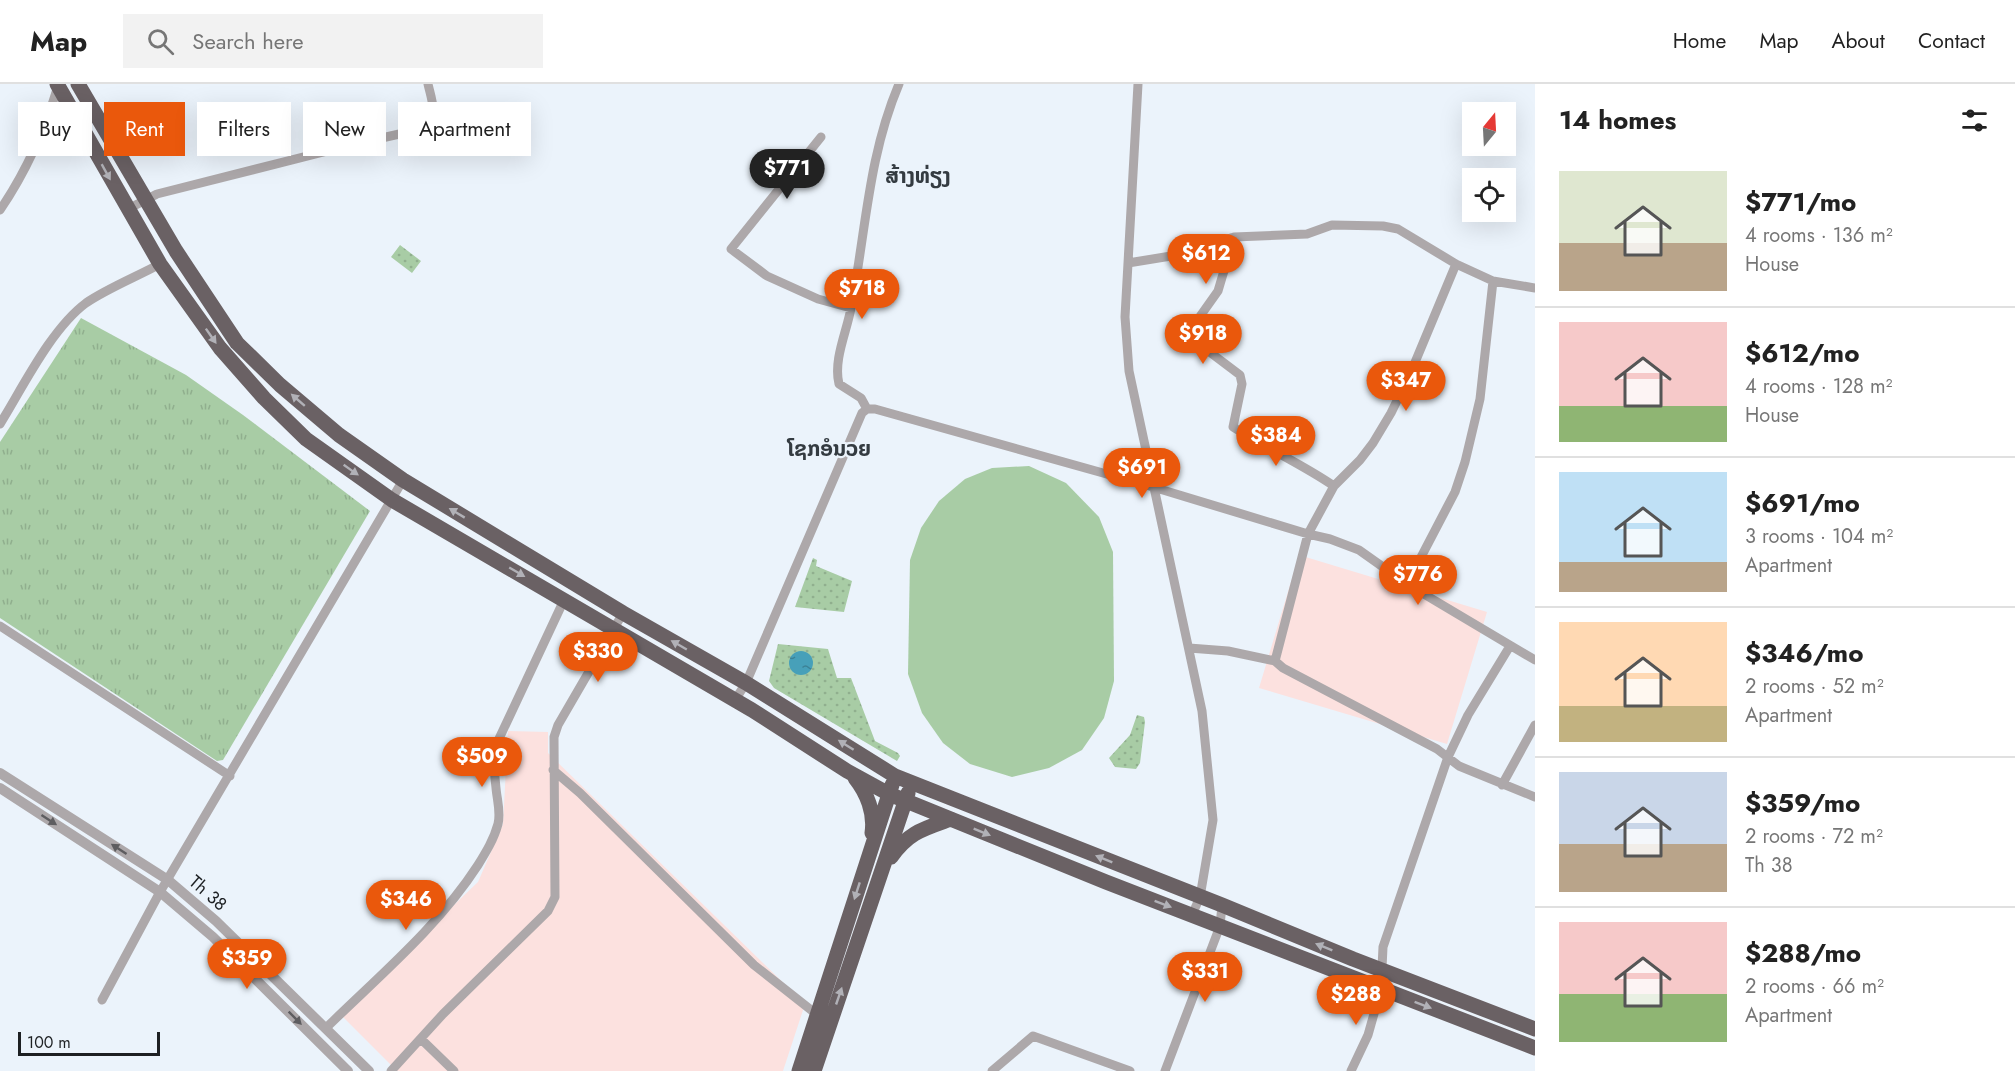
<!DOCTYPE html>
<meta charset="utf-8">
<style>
:root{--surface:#fff;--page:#f2f2f2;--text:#222;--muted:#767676;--line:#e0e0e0;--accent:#ea580c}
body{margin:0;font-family:Jost,"Noto Sans Lao",sans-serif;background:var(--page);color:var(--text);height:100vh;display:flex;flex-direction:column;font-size:22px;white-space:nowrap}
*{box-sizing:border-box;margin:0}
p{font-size:20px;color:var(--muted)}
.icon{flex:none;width:33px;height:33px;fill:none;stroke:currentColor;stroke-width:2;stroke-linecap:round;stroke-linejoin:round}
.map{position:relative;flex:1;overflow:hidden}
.panel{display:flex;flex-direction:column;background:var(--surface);width:480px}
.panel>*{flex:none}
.top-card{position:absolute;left:18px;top:18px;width:570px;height:54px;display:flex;gap:12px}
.needle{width:39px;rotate:18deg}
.fabs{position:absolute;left:1462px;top:18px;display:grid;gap:12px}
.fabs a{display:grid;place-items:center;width:54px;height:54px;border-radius:0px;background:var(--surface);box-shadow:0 6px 24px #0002;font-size:30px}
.scale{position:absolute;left:18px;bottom:15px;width:142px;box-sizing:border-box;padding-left:6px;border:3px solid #1d2023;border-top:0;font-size:16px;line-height:21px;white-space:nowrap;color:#1d2023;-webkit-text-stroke:4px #ebf3fb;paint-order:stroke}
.price{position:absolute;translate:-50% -51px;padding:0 14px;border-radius:21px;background:var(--accent);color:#fff;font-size:20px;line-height:39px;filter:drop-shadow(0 2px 3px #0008)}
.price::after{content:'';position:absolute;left:50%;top:36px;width:18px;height:14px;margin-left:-9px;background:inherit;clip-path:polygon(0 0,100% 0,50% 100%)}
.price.selected{background:#222;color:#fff}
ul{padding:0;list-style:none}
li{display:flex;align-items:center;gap:18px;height:150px;padding:0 24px}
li+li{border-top:2px solid var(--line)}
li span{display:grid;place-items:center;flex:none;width:168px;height:120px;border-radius:0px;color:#555}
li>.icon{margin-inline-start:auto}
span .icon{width:72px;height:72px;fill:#fffc;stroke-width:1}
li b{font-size:26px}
h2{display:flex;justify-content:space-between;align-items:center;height:72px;padding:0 24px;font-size:26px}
.chip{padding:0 21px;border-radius:0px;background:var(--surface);box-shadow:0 6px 24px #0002;font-size:21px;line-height:54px}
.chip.selected{background:var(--accent);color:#fff}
header{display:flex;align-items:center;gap:36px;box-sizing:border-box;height:84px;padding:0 30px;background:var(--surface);border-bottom:2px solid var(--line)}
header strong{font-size:28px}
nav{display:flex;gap:33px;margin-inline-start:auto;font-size:21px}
.search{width:420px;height:54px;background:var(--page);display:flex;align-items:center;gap:15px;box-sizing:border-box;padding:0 21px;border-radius:0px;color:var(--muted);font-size:22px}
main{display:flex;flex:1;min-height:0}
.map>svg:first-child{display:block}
.commercial{fill:#fce1df}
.grass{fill:url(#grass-dots)}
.park{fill:url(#park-tufts)}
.pitch{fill:#a8cca5}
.water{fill:url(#water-ripples)}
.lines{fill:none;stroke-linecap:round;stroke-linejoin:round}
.minor{stroke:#ada8aa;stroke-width:9}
.tertiary{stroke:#ada8aa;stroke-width:10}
.trunk{stroke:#6a6164;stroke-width:15}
.oneway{fill:#b1b1b7}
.oneway2{fill:#5e5d60}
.labels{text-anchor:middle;stroke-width:4.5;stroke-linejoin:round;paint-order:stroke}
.street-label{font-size:18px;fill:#1d2023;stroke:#ebf3fb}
.quarter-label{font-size:21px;font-weight:bold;fill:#343b41;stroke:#ebf3fb}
</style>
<header>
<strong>Map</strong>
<div class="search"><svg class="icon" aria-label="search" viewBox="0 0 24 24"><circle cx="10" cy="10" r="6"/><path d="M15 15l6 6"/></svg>Search here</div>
<nav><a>Home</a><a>Map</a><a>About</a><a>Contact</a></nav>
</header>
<main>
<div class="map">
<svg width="1535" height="987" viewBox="0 0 1535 987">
<defs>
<pattern id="grass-dots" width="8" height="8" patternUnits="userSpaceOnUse" patternTransform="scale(1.5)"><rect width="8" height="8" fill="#a8cca5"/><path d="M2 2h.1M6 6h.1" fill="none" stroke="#90af8e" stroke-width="1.8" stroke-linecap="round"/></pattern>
<pattern id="park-tufts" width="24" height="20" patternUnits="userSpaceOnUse" patternTransform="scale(1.5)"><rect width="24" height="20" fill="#a8cca5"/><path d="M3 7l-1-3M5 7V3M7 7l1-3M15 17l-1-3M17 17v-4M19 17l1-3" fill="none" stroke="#90af8e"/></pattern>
<pattern id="water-ripples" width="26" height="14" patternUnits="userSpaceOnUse" patternTransform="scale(1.5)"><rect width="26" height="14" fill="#47a0b9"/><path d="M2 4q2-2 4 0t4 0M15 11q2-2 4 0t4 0" fill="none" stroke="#3b8296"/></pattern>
</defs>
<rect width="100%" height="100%" fill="#ebf3fb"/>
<!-- commercial -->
<path class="commercial" d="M1299,471L1487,528L1447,660L1259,604Z
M508,647L548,648V669L805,920L783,987H397L340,930L478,798L503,740Z"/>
<!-- grass -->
<path class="grass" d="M400,161L421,177L412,189L391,173Z
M813,474L817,476L816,482L852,497L844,528L795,523Z
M778,560L828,565L837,594H851L875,657L898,669L900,672L897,677L774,604L769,597Z
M1137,631L1144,633L1145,638L1140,679L1136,685L1115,683L1109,674L1130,651Z"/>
<!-- park -->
<path class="park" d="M81,234L186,291L243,331L370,427L223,676L217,677L0,534V358Z"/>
<!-- pitch -->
<path class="pitch" d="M1029,382L1066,399L1099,433L1113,468L1114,597L1104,634L1082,666L1049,684L1012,693L970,680L943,659L922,629L908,590L910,476L921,444L939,417L965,395L992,384Z"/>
<!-- water -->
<path class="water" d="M789 579a12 12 0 1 1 24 0a12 12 0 1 1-24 0Z"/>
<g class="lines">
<!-- minor -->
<path class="minor" d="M1138,0L1125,233L1129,287L1202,627L1213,736L1200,813L1192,831
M821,53L731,165L767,192L818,215L851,224
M128,125L157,110L355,60L426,44C439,33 431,14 428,0
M0,126C26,88 45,45 58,2
M1234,153L1218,207L1196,238L1194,249L1199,260L1240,291L1242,300L1233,343C1266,364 1302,380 1334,402
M1128,179L1177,171L1234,153L1307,150L1332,141L1383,142L1398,145L1456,180L1493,197L1535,204
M867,325L861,314L839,300C833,276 847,247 851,224C866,147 868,73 899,0
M0,340C23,303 51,245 86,219C106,205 138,192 160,180
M1407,500L1455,408L1465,378L1480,315L1493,197
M0,542L230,692
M1189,564L1228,567L1275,577L1283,584L1437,665L1459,682L1535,713
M1275,577L1308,450L1334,402L1360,376L1373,359L1391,329L1411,288L1456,180
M735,616L746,599L862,329L867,325H875L1153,403L1308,450L1330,455L1359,466L1407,500L1535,576
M553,686L580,709L754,881L820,933
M1502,701L1535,641
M102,916L160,808L403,396
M326,944C379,892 438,843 478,781C486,768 494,755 498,740C501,728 497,716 496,704C494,689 494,674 497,659L564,516
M421,955L454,987
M391,987L443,930L548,827L555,813L554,653L558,641L623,529
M992,987L1033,952L1130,987
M1165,987L1220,842L1222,821
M1351,987L1368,951L1381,905L1383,863L1448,673L1468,631L1510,562"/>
<!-- tertiary -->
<path class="tertiary" d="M0,689L168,796L216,837L369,987
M0,704L160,808L213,853L348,987"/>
<!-- trunk -->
<path class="trunk" d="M57,0L160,180L220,264L264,314L306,355L392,416L752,626L847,687L889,710L1106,798L1535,964
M78,0L176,167L237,259L280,301L339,351L403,396L623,529L746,599L895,692L1222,821L1353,875L1535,945
M855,694C867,709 875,729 872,749
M891,773C909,748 923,745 951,735
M799,987L892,701
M814,987L908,709"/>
</g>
<!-- one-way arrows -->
<defs><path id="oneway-solid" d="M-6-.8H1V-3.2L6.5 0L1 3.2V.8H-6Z" transform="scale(1.5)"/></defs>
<g class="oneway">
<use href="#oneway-solid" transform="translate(106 88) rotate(61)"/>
<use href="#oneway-solid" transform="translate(211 252) rotate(55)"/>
<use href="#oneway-solid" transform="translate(298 316) rotate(-139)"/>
<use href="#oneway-solid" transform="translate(351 386) rotate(35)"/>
<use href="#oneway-solid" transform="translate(457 429) rotate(-149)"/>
<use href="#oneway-solid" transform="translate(517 488) rotate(30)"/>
<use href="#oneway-solid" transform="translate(679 561) rotate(-150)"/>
<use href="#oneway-solid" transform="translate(846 661) rotate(-148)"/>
<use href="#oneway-solid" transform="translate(982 748) rotate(22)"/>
<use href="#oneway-solid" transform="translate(1104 775) rotate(-158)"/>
<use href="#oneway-solid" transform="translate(857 807) rotate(108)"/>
<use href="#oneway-solid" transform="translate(1163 820) rotate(21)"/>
<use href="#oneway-solid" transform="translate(1324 863) rotate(-158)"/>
<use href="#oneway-solid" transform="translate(839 912) rotate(-71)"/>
<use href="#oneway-solid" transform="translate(1423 921) rotate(21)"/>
</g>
<g class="oneway2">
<use href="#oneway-solid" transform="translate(49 736) rotate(33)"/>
<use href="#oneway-solid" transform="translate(119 765) rotate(-147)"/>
<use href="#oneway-solid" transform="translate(295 934) rotate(45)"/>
</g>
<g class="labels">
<!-- street labels -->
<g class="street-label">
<text transform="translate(208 809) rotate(41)" y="6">Th 38</text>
</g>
<!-- quarter labels -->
<g class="quarter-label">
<text x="918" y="99">ສ້າງທ່ຽງ</text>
<text x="829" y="372">ໂຊກອໍນວຍ</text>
</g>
</g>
</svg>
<div class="fabs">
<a><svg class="needle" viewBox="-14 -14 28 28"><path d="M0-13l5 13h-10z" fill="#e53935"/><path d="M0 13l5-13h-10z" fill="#767676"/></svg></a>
<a><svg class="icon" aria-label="locate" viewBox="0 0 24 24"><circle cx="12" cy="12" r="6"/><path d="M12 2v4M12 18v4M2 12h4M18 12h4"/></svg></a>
</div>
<div class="scale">100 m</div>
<b class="price selected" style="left:787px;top:116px">$771</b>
<b class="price" style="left:1206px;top:201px">$612</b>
<b class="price" style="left:862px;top:236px">$718</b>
<b class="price" style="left:1203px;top:281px">$918</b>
<b class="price" style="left:1406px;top:328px">$347</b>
<b class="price" style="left:1276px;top:383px">$384</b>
<b class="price" style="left:1142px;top:415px">$691</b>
<b class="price" style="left:1418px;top:522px">$776</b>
<b class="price" style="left:598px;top:599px">$330</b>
<b class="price" style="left:482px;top:704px">$509</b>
<b class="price" style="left:406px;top:847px">$346</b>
<b class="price" style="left:247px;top:906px">$359</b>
<b class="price" style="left:1205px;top:919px">$331</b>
<b class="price" style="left:1356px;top:942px">$288</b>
<div class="top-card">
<a class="chip">Buy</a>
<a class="chip selected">Rent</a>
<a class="chip">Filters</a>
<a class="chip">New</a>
<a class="chip">Apartment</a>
</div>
</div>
<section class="panel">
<h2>14 homes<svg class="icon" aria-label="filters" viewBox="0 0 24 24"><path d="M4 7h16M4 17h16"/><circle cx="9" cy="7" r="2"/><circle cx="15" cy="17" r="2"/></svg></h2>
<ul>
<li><span style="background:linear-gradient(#dfe7d0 60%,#b9a48a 0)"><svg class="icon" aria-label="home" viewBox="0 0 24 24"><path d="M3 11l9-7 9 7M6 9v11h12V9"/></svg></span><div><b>$771/mo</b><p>4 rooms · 136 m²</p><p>House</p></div></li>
<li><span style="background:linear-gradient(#f6c9c9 70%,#8fb573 0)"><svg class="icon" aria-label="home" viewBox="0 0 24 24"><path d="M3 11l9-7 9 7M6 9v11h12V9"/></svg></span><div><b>$612/mo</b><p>4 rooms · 128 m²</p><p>House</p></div></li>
<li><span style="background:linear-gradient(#bfe0f5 75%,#b9a48a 0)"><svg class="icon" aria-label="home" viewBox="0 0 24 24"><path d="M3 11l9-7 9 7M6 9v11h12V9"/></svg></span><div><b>$691/mo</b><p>3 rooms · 104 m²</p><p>Apartment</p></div></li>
<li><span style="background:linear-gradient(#ffd9b3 70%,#c2b280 0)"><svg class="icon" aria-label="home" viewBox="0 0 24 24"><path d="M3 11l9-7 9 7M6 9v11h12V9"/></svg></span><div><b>$346/mo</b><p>2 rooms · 52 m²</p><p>Apartment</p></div></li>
<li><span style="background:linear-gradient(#c9d6e8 60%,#b9a48a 0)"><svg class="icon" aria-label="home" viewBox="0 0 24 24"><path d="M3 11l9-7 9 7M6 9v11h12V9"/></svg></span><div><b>$359/mo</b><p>2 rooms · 72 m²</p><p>Th 38</p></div></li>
<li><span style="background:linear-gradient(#f6c9c9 60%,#8fb573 0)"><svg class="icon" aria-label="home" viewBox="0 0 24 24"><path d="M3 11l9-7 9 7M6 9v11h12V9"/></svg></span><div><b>$288/mo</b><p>2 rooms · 66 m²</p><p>Apartment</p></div></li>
</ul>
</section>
</main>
